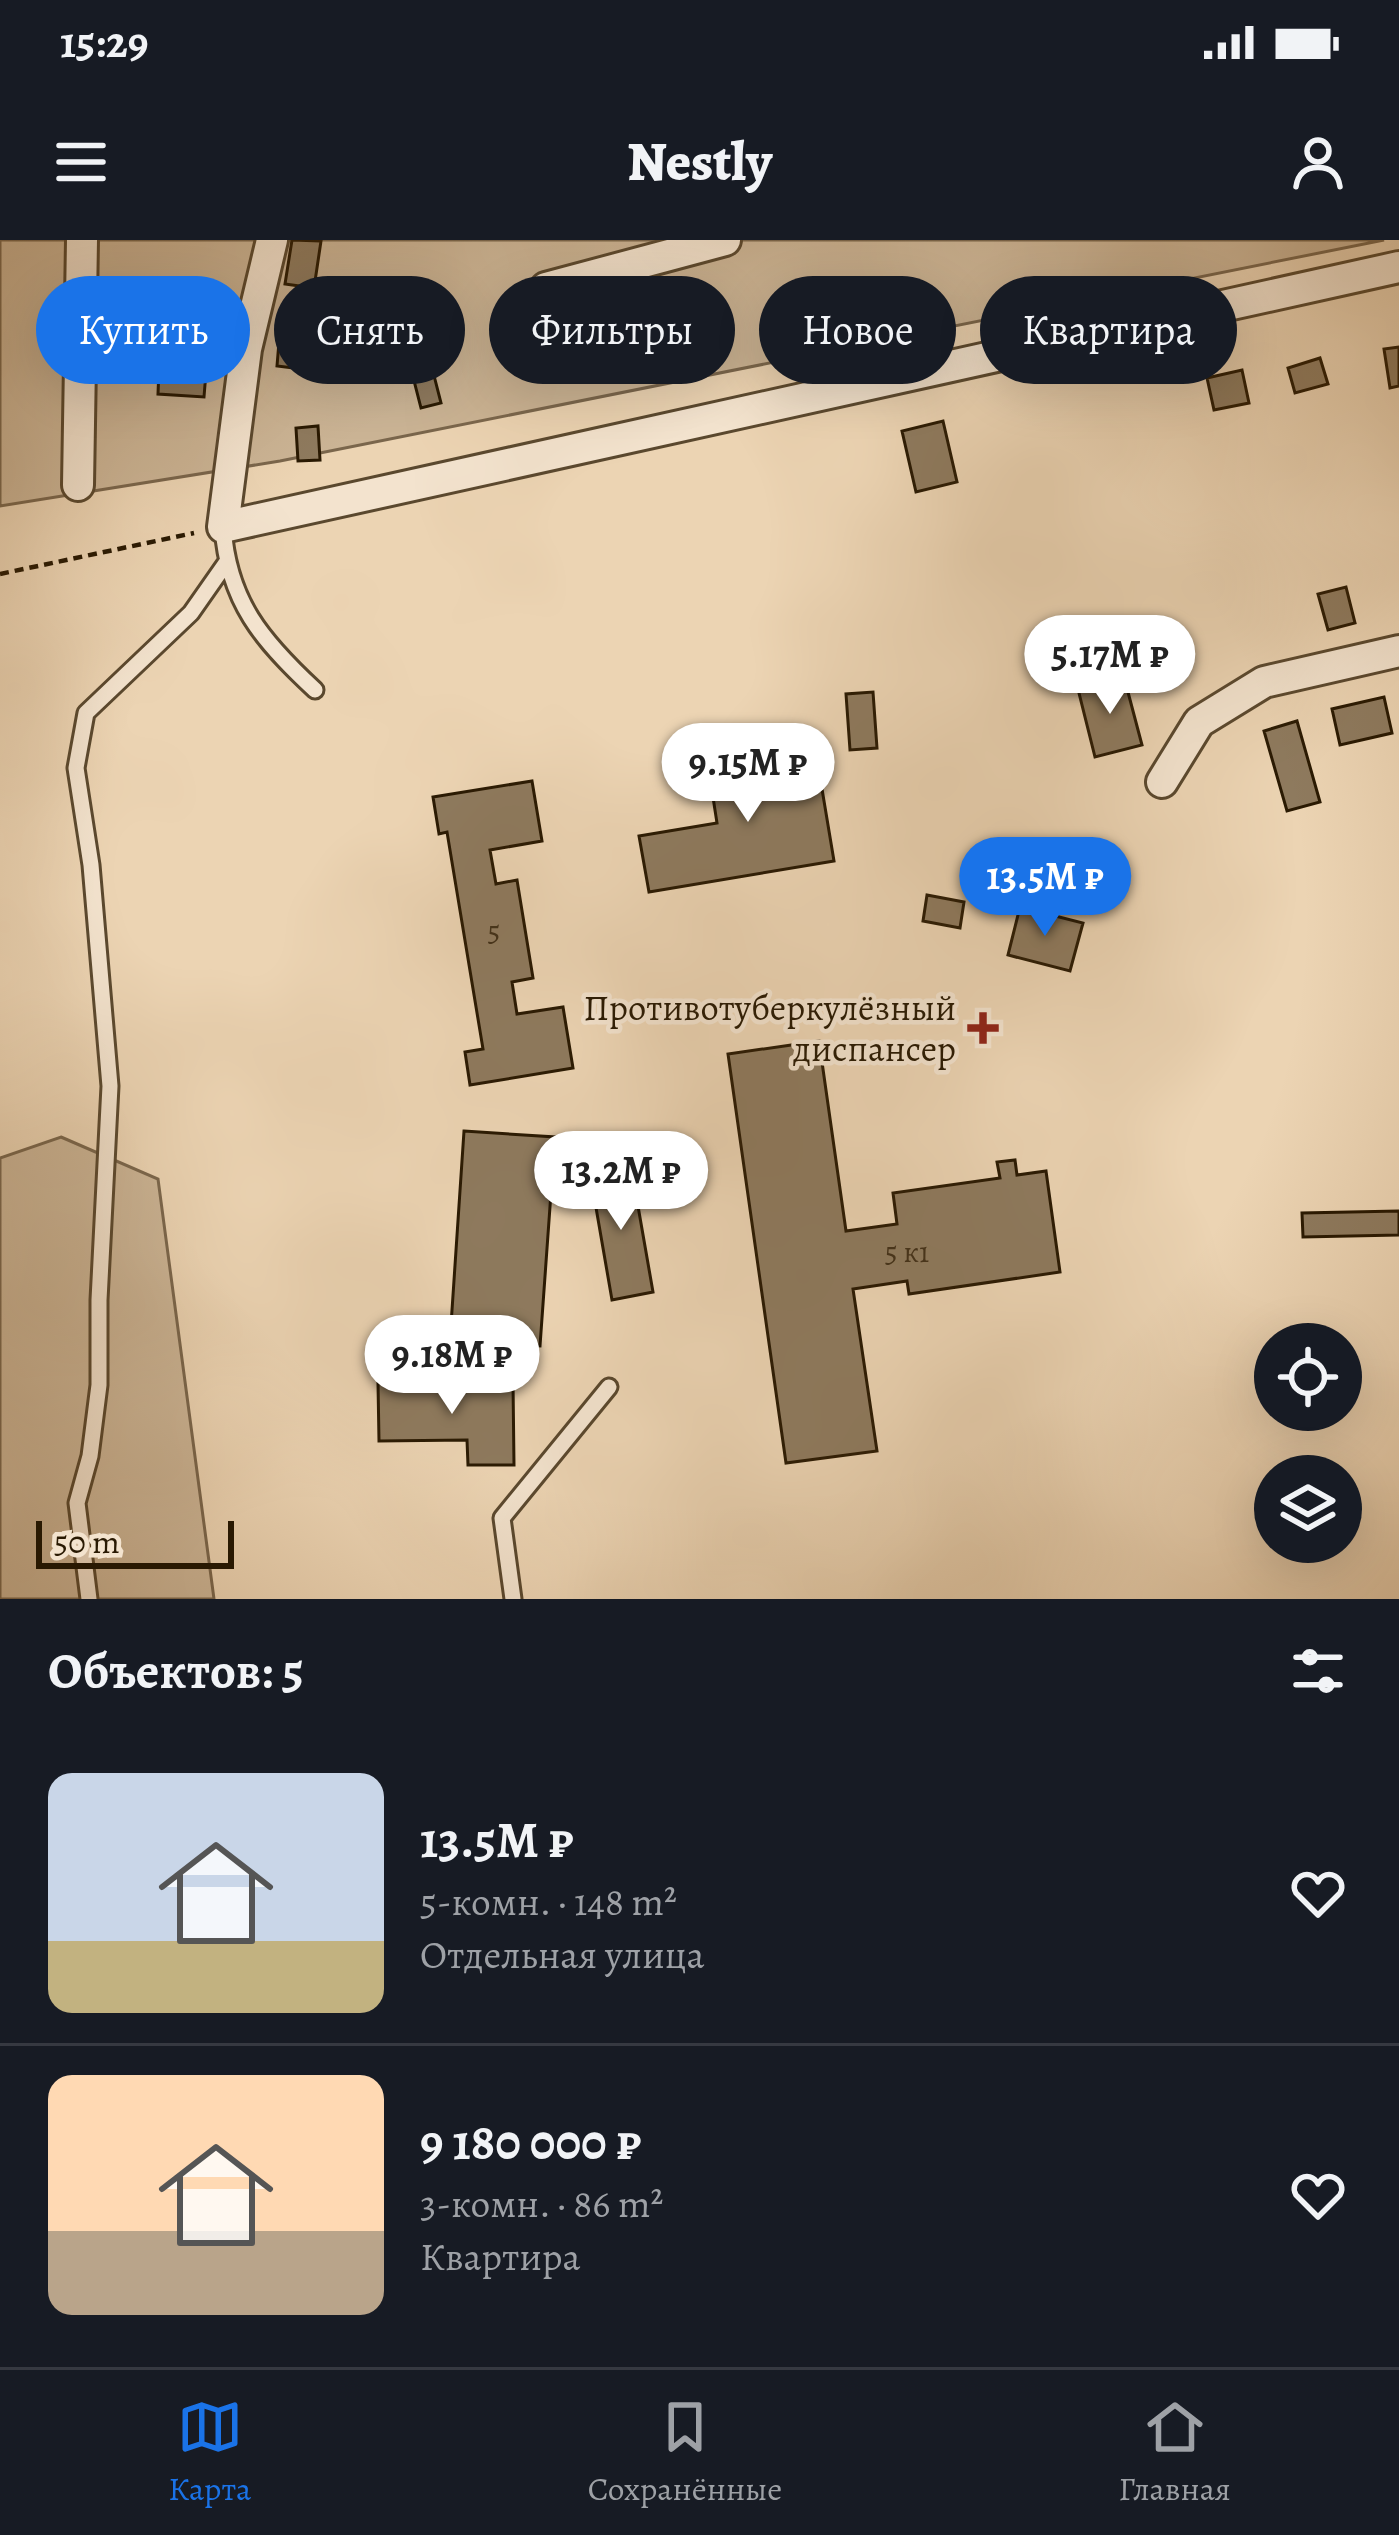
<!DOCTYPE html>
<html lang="ru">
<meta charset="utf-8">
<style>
:root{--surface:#171b24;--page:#242831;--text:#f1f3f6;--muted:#9ea1a6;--line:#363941;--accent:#1a73e8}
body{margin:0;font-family:Alegreya,serif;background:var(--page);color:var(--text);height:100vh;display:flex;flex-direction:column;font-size:45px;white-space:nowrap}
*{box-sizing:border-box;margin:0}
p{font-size:39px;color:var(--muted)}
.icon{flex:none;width:66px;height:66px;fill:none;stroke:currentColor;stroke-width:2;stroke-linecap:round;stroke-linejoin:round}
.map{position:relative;height:1359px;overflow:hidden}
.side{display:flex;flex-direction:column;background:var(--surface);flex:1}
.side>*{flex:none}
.banner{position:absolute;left:36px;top:36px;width:1329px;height:108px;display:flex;gap:24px}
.buttons{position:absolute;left:1254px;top:1083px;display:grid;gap:24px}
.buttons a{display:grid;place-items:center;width:108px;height:108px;border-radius:50%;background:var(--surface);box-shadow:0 12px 48px #0002;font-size:60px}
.scale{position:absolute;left:36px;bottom:30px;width:198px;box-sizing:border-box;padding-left:12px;border:6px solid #291902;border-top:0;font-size:33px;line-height:42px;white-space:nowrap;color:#291902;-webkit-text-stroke:9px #f3e3ce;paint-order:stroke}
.price{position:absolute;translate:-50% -102px;padding:0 27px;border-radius:42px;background:#fff;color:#222;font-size:39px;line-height:78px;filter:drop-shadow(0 3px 6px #0008)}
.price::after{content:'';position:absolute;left:50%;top:72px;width:36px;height:27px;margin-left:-18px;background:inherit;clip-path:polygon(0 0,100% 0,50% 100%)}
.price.active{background:var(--accent);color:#fff}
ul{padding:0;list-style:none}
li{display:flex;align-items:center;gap:36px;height:300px;padding:0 48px}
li+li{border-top:3px solid var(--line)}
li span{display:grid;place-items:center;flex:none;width:336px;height:240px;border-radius:24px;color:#555}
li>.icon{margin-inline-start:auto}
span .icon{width:144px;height:144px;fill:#fffc;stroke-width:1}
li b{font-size:51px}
h2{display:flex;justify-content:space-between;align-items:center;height:144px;padding:0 48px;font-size:51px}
.chip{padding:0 42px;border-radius:54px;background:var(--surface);box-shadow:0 12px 48px #0002;font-size:42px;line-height:108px}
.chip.active{background:var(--accent);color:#fff}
.status{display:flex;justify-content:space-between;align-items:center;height:84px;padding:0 60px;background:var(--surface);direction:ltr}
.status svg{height:33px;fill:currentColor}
header{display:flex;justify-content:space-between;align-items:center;height:156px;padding:0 48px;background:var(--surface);font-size:54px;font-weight:800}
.dock{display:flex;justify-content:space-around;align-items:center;height:168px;border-top:3px solid var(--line);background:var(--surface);font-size:33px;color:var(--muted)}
.dock a{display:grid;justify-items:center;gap:6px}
.dock .active{color:var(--accent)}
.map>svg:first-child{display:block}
.green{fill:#cbb495;stroke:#7a664c;stroke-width:3}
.building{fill:#8e7a5e;stroke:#291902;stroke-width:3}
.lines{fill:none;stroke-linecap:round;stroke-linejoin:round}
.service-casing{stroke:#5a482e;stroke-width:21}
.minor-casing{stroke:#5a482e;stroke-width:36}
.path{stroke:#291902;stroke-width:4.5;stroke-dasharray:9 6;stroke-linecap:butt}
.service{stroke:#f3e3ce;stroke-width:15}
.minor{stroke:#f3e3ce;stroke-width:30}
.poi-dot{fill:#8f2418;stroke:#f3e3ce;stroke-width:4.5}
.labels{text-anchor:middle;stroke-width:9;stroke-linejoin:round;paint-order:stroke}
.number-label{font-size:30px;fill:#423119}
.poi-label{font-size:36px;fill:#291902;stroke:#f3e3ce;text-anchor:end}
</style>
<div class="status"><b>15:29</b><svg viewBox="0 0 49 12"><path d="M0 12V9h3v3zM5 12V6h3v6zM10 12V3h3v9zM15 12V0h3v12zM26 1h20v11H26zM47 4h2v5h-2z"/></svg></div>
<header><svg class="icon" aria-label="menu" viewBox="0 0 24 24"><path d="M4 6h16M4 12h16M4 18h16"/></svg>Nestly<svg class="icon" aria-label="person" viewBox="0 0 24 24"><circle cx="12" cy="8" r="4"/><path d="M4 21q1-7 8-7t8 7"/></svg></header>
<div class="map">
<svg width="1399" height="1359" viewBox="0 0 1399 1359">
<rect width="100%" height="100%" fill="#ecd4b3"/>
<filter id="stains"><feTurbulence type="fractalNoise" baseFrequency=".00167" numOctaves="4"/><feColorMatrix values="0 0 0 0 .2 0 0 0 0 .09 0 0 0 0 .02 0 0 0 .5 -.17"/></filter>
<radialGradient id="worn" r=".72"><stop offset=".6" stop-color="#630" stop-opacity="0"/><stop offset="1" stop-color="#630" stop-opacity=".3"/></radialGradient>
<!-- green -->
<path class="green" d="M0,0H1384L280,221L0,266Z
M61,897L158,939L214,1359H0V918Z"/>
<!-- building -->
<path class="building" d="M292,0L321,1L314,48L285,44Z
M280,90L305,93L302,129L277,126Z
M1399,107V146L1390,148L1384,109Z
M429,116L441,163L421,168L409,121Z
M1320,118L1328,144L1295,153L1288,128Z
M159,128L206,132L204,157L158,154Z
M1242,130L1249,163L1214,170L1207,138Z
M943,181L957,242L916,252L902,191Z
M318,186L320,220L298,221L296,188Z
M1346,347L1355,383L1328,390L1318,354Z
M1124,437L1142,505L1095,517L1078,449Z
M873,452L877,508L850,510L846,454Z
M1384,457L1392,493L1340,505L1332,469Z
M1297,481L1320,562L1287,571L1264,491Z
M815,507L834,621L649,652L639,596L717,583L708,525Z
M532,541L542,601L490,610L496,644L517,640L533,738L512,742L517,774L563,767L573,828L470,845L465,812L483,809L447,592L439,594L433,557Z
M927,655L964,662L960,688L923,681Z
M1020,667L1083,683L1070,731L1008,715Z
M819,801L846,991L897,984L893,953L1000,938L997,922L1015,920L1017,935L1046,931L1060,1032L909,1054L907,1041L853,1049L877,1211L786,1223L728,814Z
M464,891L555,897L540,1106L450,1100Z
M631,926L653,1052L612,1060L590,933Z
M1399,971V995L1303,997L1302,973Z
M513,1142L514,1225H468L467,1200L379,1201L378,1143Z"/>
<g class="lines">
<!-- service casing -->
<g class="service-casing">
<path id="service" d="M223,287C228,361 262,401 315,450
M89,1359L77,1263L90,1216L99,1145V1060L110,846L91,625L76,528L86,473L191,373L226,323
M513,1359L502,1278L609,1147"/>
</g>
<!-- minor casing -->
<g class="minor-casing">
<path id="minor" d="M272,0L246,109L223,287L1399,27
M546,48L725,0
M78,245L82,0
M1162,542L1199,482L1264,442L1399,411"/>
</g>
<!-- path -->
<path class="path" d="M0,334L194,293"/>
<!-- service -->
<use href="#service" class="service"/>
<!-- minor -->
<use href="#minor" class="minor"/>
</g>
<!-- markers -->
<path class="poi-dot" d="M977 770h12v12h12v12h-12v12h-12v-12h-12v-12h12z"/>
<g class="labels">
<!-- number labels -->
<g class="number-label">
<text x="494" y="701">5</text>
<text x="907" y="1022">5 к1</text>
</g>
<!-- poi labels -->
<g class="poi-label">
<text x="956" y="780">Противотуберкулёзный<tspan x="956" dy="41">диспансер</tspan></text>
</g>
</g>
<rect width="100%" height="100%" filter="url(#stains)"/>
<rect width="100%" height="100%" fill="url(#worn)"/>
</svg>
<div class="buttons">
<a><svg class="icon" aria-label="locate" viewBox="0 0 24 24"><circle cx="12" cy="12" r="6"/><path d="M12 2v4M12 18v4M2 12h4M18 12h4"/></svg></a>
<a><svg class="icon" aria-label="layers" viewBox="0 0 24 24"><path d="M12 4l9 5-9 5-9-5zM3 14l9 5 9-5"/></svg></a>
</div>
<div class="scale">50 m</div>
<b class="price" style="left:1110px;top:477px">5.17M ₽</b>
<b class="price" style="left:748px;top:585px">9.15M ₽</b>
<b class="price active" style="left:1045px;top:699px">13.5M ₽</b>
<b class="price" style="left:621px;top:993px">13.2M ₽</b>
<b class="price" style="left:452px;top:1177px">9.18M ₽</b>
<div class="banner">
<a class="chip active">Купить</a>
<a class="chip">Снять</a>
<a class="chip">Фильтры</a>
<a class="chip">Новое</a>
<a class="chip">Квартира</a>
</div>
</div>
<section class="side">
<h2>Объектов: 5<svg class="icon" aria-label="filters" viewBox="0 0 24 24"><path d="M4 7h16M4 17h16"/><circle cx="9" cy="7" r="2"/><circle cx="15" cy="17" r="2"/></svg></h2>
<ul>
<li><span style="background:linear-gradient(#c9d6e8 70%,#c2b280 0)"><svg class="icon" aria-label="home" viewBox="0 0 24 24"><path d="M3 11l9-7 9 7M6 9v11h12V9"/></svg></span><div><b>13.5M ₽</b><p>5-комн. · 148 m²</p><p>Отдельная улица</p></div><svg class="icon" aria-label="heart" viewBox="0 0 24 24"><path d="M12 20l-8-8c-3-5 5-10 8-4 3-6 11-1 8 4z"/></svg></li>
<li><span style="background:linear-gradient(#ffd9b3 65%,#b9a48a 0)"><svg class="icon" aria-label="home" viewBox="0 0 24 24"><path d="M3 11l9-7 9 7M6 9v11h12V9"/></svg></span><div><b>9 180 000 ₽</b><p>3-комн. · 86 m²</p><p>Квартира</p></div><svg class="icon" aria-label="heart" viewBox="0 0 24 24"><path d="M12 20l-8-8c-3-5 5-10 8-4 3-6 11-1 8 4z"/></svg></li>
</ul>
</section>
<nav class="dock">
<a class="active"><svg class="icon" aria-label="map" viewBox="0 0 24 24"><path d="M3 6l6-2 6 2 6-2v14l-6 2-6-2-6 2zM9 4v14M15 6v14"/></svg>Карта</a>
<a><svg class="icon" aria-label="saved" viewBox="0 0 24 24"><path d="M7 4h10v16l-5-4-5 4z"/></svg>Сохранённые</a>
<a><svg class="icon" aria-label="home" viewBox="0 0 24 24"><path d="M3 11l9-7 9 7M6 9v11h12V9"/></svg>Главная</a>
</nav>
